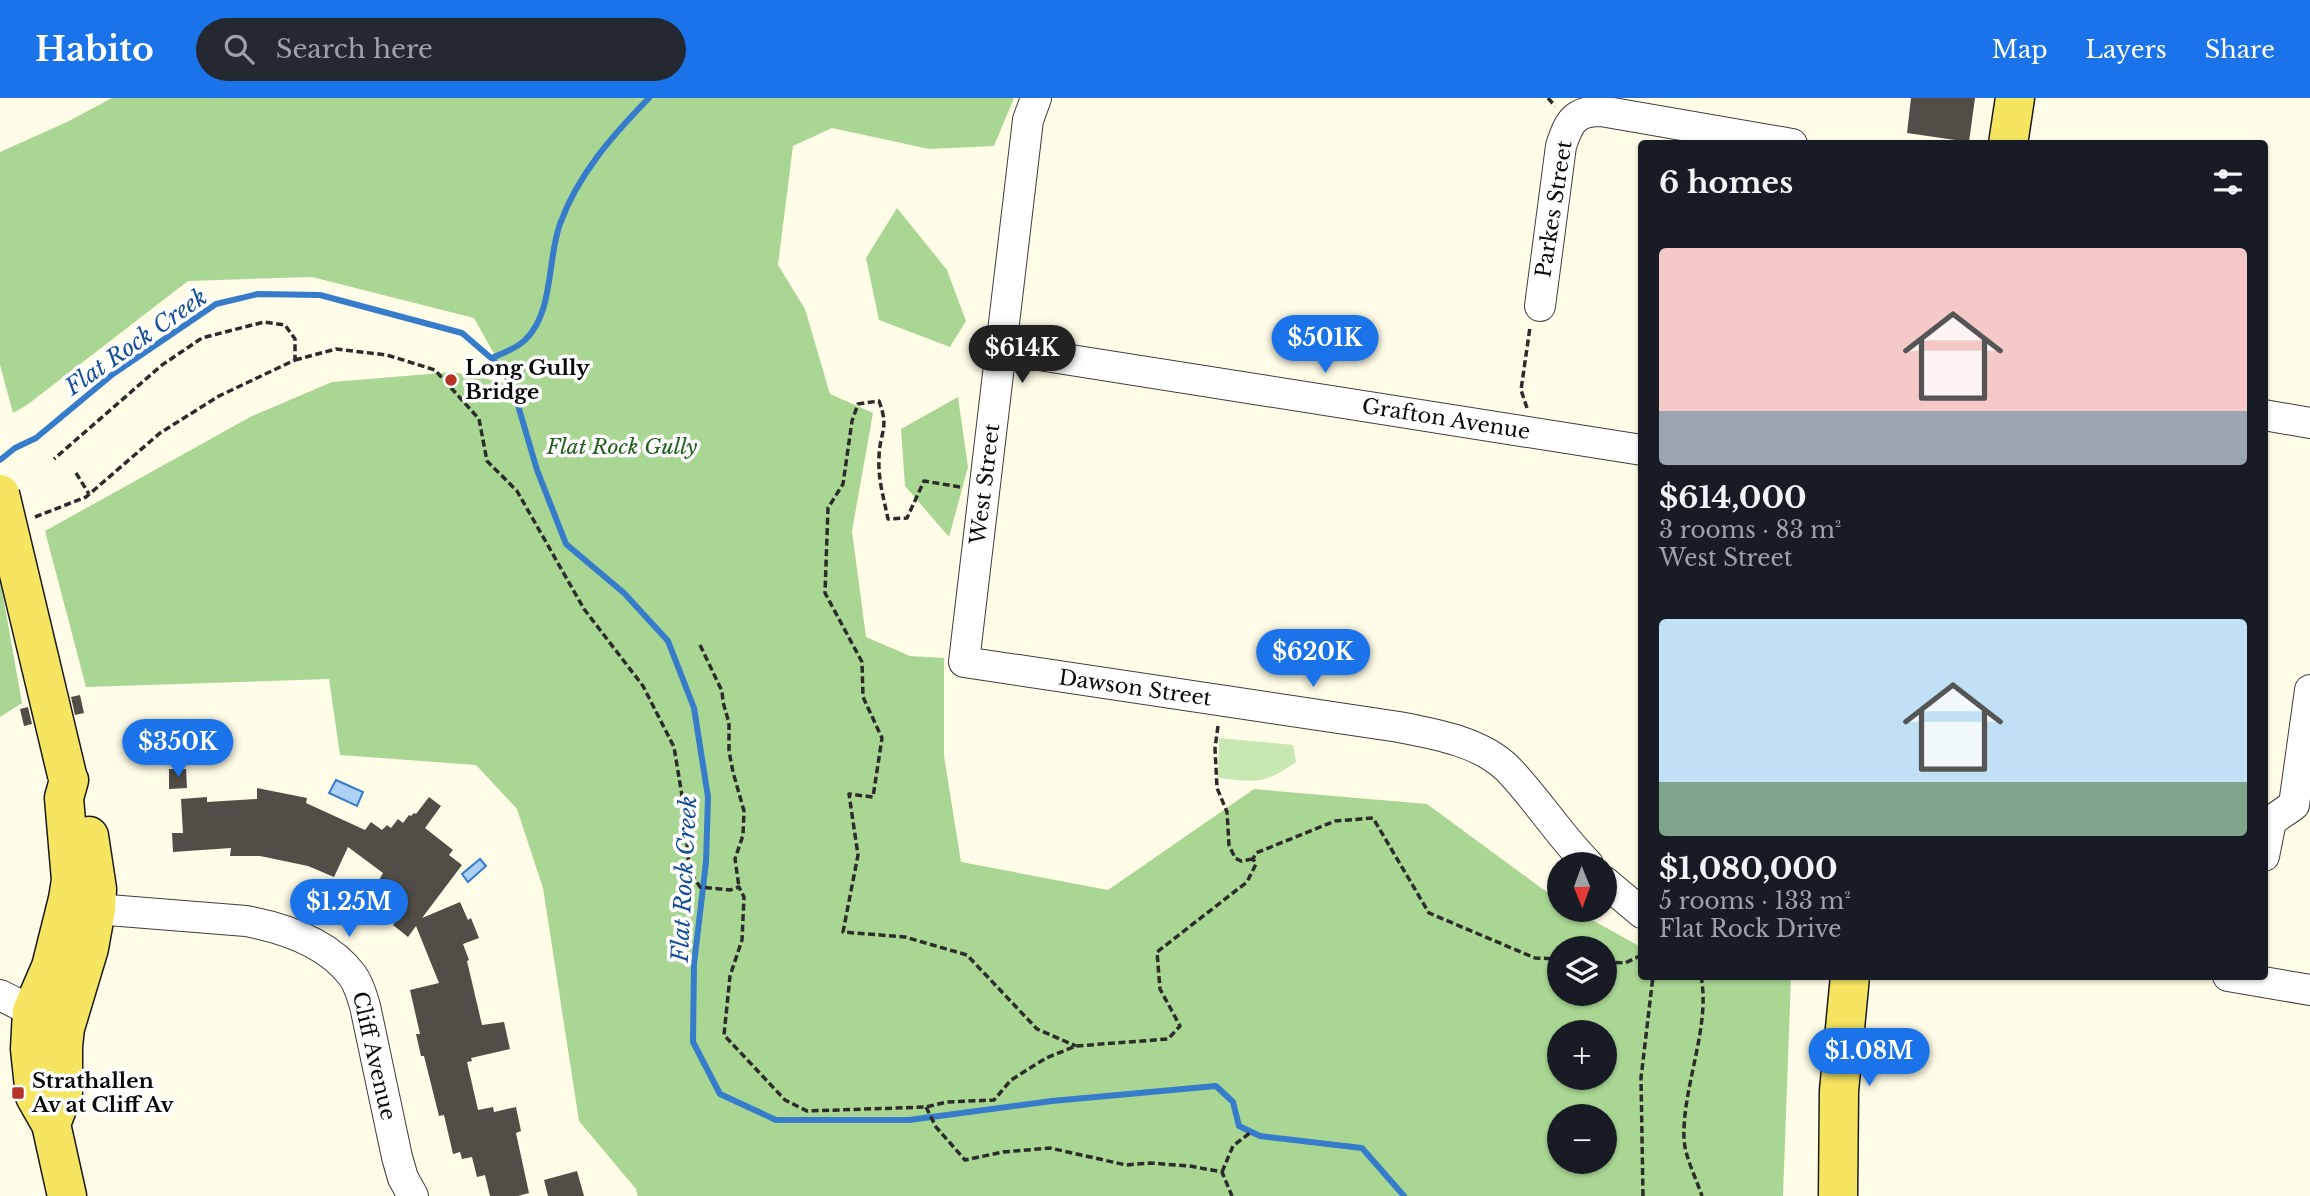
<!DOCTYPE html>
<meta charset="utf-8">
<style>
:root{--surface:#171b24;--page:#242831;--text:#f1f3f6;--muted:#9ea1a6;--accent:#1a73e8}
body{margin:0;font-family:"Libre Baskerville",serif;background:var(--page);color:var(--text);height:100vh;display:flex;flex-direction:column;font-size:26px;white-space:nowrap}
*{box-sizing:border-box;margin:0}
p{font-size:23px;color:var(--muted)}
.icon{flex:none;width:38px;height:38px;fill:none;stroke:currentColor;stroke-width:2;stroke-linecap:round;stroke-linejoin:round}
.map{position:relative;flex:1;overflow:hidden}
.details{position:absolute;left:1638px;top:42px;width:630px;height:840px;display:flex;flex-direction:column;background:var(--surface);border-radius:7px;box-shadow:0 2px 5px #0004}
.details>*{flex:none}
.needle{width:46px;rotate:179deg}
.fabs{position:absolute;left:1547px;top:754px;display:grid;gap:14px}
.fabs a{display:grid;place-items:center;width:70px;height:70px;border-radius:50%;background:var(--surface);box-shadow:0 2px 5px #0004;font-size:35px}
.price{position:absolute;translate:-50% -60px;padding:0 16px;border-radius:24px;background:var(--accent);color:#fff;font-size:23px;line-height:46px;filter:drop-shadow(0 2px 4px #0008)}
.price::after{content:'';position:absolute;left:50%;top:42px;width:21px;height:16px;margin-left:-10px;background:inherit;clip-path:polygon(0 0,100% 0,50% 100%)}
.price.active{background:#222;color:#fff}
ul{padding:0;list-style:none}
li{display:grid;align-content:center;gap:14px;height:371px;padding:0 21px}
li span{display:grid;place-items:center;height:217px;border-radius:7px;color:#555}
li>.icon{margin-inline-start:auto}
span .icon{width:126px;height:126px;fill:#fffc;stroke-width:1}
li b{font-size:30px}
h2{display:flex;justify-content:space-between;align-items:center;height:84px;padding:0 21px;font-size:30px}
header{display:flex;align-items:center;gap:42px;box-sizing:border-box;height:98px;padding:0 35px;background:var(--accent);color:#fff}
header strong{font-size:33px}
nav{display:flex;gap:38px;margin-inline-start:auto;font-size:24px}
.search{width:490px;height:63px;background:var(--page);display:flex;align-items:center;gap:18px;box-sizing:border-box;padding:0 24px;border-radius:38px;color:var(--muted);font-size:26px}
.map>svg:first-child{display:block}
.green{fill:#c7e7b3}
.forest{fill:#a9d793;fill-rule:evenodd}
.water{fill:#add1f4;stroke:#367cca;stroke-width:2}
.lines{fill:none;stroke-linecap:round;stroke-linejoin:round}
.stream{stroke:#367cca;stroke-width:6}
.building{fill:#524d47}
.minor-casing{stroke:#3d3d3d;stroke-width:32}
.major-casing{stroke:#1b1b1b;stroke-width:41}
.path{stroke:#2c2c2c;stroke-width:3.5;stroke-dasharray:7 3.5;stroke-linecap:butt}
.minor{stroke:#fff;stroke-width:30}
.major{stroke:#f6e560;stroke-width:38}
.major-bridge-casing{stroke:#1b1b1b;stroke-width:41;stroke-linecap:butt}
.major-bridge{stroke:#f6e560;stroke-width:38}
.poi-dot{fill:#b63226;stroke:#fff;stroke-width:2.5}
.labels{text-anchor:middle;stroke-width:7;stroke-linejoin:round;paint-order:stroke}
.street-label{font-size:21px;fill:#0a0a0a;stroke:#fff}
.poi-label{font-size:21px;font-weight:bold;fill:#0a0a0a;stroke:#fff;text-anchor:start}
.park-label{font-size:21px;font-style:italic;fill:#225f1d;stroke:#fff}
.water-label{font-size:23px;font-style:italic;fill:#174f97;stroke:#fff}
</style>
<header>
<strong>Habito</strong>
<div class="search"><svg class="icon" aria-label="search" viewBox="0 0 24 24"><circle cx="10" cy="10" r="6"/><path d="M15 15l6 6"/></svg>Search here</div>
<nav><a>Map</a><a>Layers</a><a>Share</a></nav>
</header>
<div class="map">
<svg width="2310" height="1098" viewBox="0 0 2310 1098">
<rect width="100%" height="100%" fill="#fffde7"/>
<!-- green -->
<path class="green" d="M1219,640L1293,647L1296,664C1263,687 1257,684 1218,680Z"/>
<!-- forest -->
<path class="forest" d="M112,0H1014L994,48L929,51L832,30L793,48L778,167L805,211L830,296L873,315L852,433L866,539L910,558L944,560V658L961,764L1108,792L1254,691L1427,706L1559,803V812H1574L1641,849L1642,878L1791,879L1783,1098H638L636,1091L579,1023L543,790L517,711L476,667L340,657L329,581L86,589L45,433L252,318L332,284L453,274L511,286L474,220L312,179L188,183L27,307L13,315L0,267V54L67,24ZM1605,850V896H1559V850ZM1559,934H1605V980H1559ZM1559,1018H1605V1064H1559Z
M897,110L947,172L966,223L950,249L879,222L866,160Z
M958,299L968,369L949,439L905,388L901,331Z
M0,481L22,605L0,619Z"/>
<!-- water -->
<path class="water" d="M184,623L190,649L194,650L195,654L176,657L173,625Z
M336,682L363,694L357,708L329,695Z
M480,761L486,768L468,784L462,776Z"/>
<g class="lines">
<!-- stream -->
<path class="stream" d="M492,260C503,255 516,251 525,242C554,215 547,161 560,126C578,76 613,37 649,0
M0,362L15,350L36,340L113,276L216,206L258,196L320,197L462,235L498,266L512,287L537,372L566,446L624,495L668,543L694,610L708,699L706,764L694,866L693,944L720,996L776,1022H909L1052,1003L1216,988L1233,1004L1239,1028L1260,1038L1362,1050L1404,1098"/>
</g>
<!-- building -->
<path class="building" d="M1911,0H1975L1969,44L1907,35Z
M80,597L84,615L75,617L71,599Z
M28,609L32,626L24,628L20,611Z
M169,671H186L187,690L169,691Z
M257,690L307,700L306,705L365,732L371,724L382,732L387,727L391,730L398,721L403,725L409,717L411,718L414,715L416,716L429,699L441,708L425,730L453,752L449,757L462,767L422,820L460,804L468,822L471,820L479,840L463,846L469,862L467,863L482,927L504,924L510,951L471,960L472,963L467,964L478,1012L493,1009L494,1014L516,1009L521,1033L516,1035L529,1095L518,1098H490L485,1077L477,1079L472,1059L462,1061L460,1054L453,1056L444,1017L439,1018L424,958H421L416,936H420L410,892L439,885L416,828L408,839L393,827L405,811L375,789L383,775L348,749L334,779L308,768L260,758H230L231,750L173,754L172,735H183L181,701L207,699V704L257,701Z
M577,1073L584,1098H548L544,1082Z"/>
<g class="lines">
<!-- minor casing -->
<g class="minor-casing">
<path id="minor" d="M1036,0L1028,22L964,564L1399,629C1436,636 1481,644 1508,671C1537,701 1559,737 1588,766
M1540,208L1561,48C1569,24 1574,13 1601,13L1792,46
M1001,251L1642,352
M2264,317L2310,325
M2264,722L2271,723L2294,707L2310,592
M2264,758L2271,723
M1605,784L1642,815
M96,811L246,823C283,830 328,845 352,877C359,886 362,898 365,908L397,1059L403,1080L413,1098
M2228,878L2310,892
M0,897L32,913"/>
</g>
<!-- major casing -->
<g class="major-casing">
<path id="major" d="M2008,46L2015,0
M51,1026L63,995V948L65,930L89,850L96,811L97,791L89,738
M67,1098L51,1026L35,998L30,951L32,913L51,869L68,801L71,782L64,700L69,682
M1838,1098L1839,993L1850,878"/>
</g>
<!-- path -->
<path class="path" d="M1548,0L1555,8
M295,262L336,251L387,257L435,272L479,321L487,363L517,393L584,511L643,588L674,649L685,716L689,772L700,789L730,792L739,789L744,799L742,842L730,878L724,937L785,1002L807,1013L926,1009L947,1004L994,1002L1011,982L1046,960L1076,948L1168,941L1180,928L1160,891L1157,854L1247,784L1256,766L1253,761L1256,755L1335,723L1373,720L1429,815L1535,860L1559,861
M1527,310L1521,292L1530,229
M76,375L89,396
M960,389L924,383L907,420L888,421C884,401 878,382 879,361C879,334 890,332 879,303L858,306L852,323L843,386L828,410L825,495L862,564L863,599L882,640L873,699L849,696L858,757L843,834L905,839L967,857L1037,931L1076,948
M35,419L86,399L160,335L219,298L295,262V241L285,227L264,224L202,240L162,267L54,361
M700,547L722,593L723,604L729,625V653L733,674L744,713L743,737L735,761L739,789
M1218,628L1215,650L1217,690L1227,714L1229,747L1235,760L1241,763L1253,761
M1605,864L1625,865L1642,857
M1701,878C1711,929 1682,989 1684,1041C1685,1059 1696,1080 1702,1098
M926,1009L936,1029L965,1062L1003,1054L1050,1050L1126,1067L1150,1065L1190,1068L1222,1074L1232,1098
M1222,1074L1233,1048L1251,1034
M1643,1098L1641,980L1653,878"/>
<!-- minor -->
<use href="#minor" class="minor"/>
<!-- major -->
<use href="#major" class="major"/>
<!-- major-bridge casing -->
<g class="major-bridge-casing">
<path id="major-bridge" d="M0,396L67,677"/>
</g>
<!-- major-bridge -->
<use href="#major-bridge" class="major-bridge"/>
</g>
<!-- markers -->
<g class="poi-dot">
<circle cx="451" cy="282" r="7"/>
<rect x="11" y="988" width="14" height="14" rx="3.5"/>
</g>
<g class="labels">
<!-- street labels -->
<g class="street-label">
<text transform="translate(1554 111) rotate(-81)" y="7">Parkes Street</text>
<text transform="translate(1446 321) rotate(9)" y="7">Grafton Avenue</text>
<text transform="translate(985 386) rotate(-83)" y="7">West Street</text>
<text transform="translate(1135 590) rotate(8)" y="7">Dawson Street</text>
<text transform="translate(374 958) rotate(77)" y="7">Cliff Avenue</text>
</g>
<!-- poi labels -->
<g class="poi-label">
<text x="465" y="277">Long Gully<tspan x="465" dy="24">Bridge</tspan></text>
<text x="32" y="990">Strathallen<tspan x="32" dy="24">Av at Cliff Av</tspan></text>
</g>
<!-- park labels -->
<g class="park-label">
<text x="622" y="356">Flat Rock Gully</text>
</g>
<!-- water labels -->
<g class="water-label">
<text transform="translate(136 244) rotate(-35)" y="8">Flat Rock Creek</text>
<text transform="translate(684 781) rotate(-87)" y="8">Flat Rock Creek</text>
</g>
</g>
</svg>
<div class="fabs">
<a><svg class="needle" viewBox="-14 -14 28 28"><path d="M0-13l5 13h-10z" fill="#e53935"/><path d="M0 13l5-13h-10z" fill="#9ea1a6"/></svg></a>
<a><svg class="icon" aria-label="layers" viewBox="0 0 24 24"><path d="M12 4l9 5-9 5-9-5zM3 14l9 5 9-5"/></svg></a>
<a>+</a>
<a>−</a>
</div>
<b class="price" style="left:1325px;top:277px">$501K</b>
<b class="price active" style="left:1022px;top:287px">$614K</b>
<b class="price" style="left:1313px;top:591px">$620K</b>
<b class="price" style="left:178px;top:681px">$350K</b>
<b class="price" style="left:349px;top:841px">$1.25M</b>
<b class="price" style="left:1869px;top:990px">$1.08M</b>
<section class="details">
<h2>6 homes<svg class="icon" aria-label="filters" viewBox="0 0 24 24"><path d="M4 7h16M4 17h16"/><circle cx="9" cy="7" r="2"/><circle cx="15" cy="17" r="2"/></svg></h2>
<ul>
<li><span style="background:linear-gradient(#f6c9c9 75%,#9aa5b1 0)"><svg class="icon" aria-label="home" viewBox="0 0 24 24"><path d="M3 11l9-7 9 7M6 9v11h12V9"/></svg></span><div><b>$614,000</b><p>3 rooms · 83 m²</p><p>West Street</p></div></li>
<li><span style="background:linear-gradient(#bfe0f5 75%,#7fa58c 0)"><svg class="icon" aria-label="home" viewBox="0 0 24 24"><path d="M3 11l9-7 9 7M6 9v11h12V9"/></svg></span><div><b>$1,080,000</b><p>5 rooms · 133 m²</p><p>Flat Rock Drive</p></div></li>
</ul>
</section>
</div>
